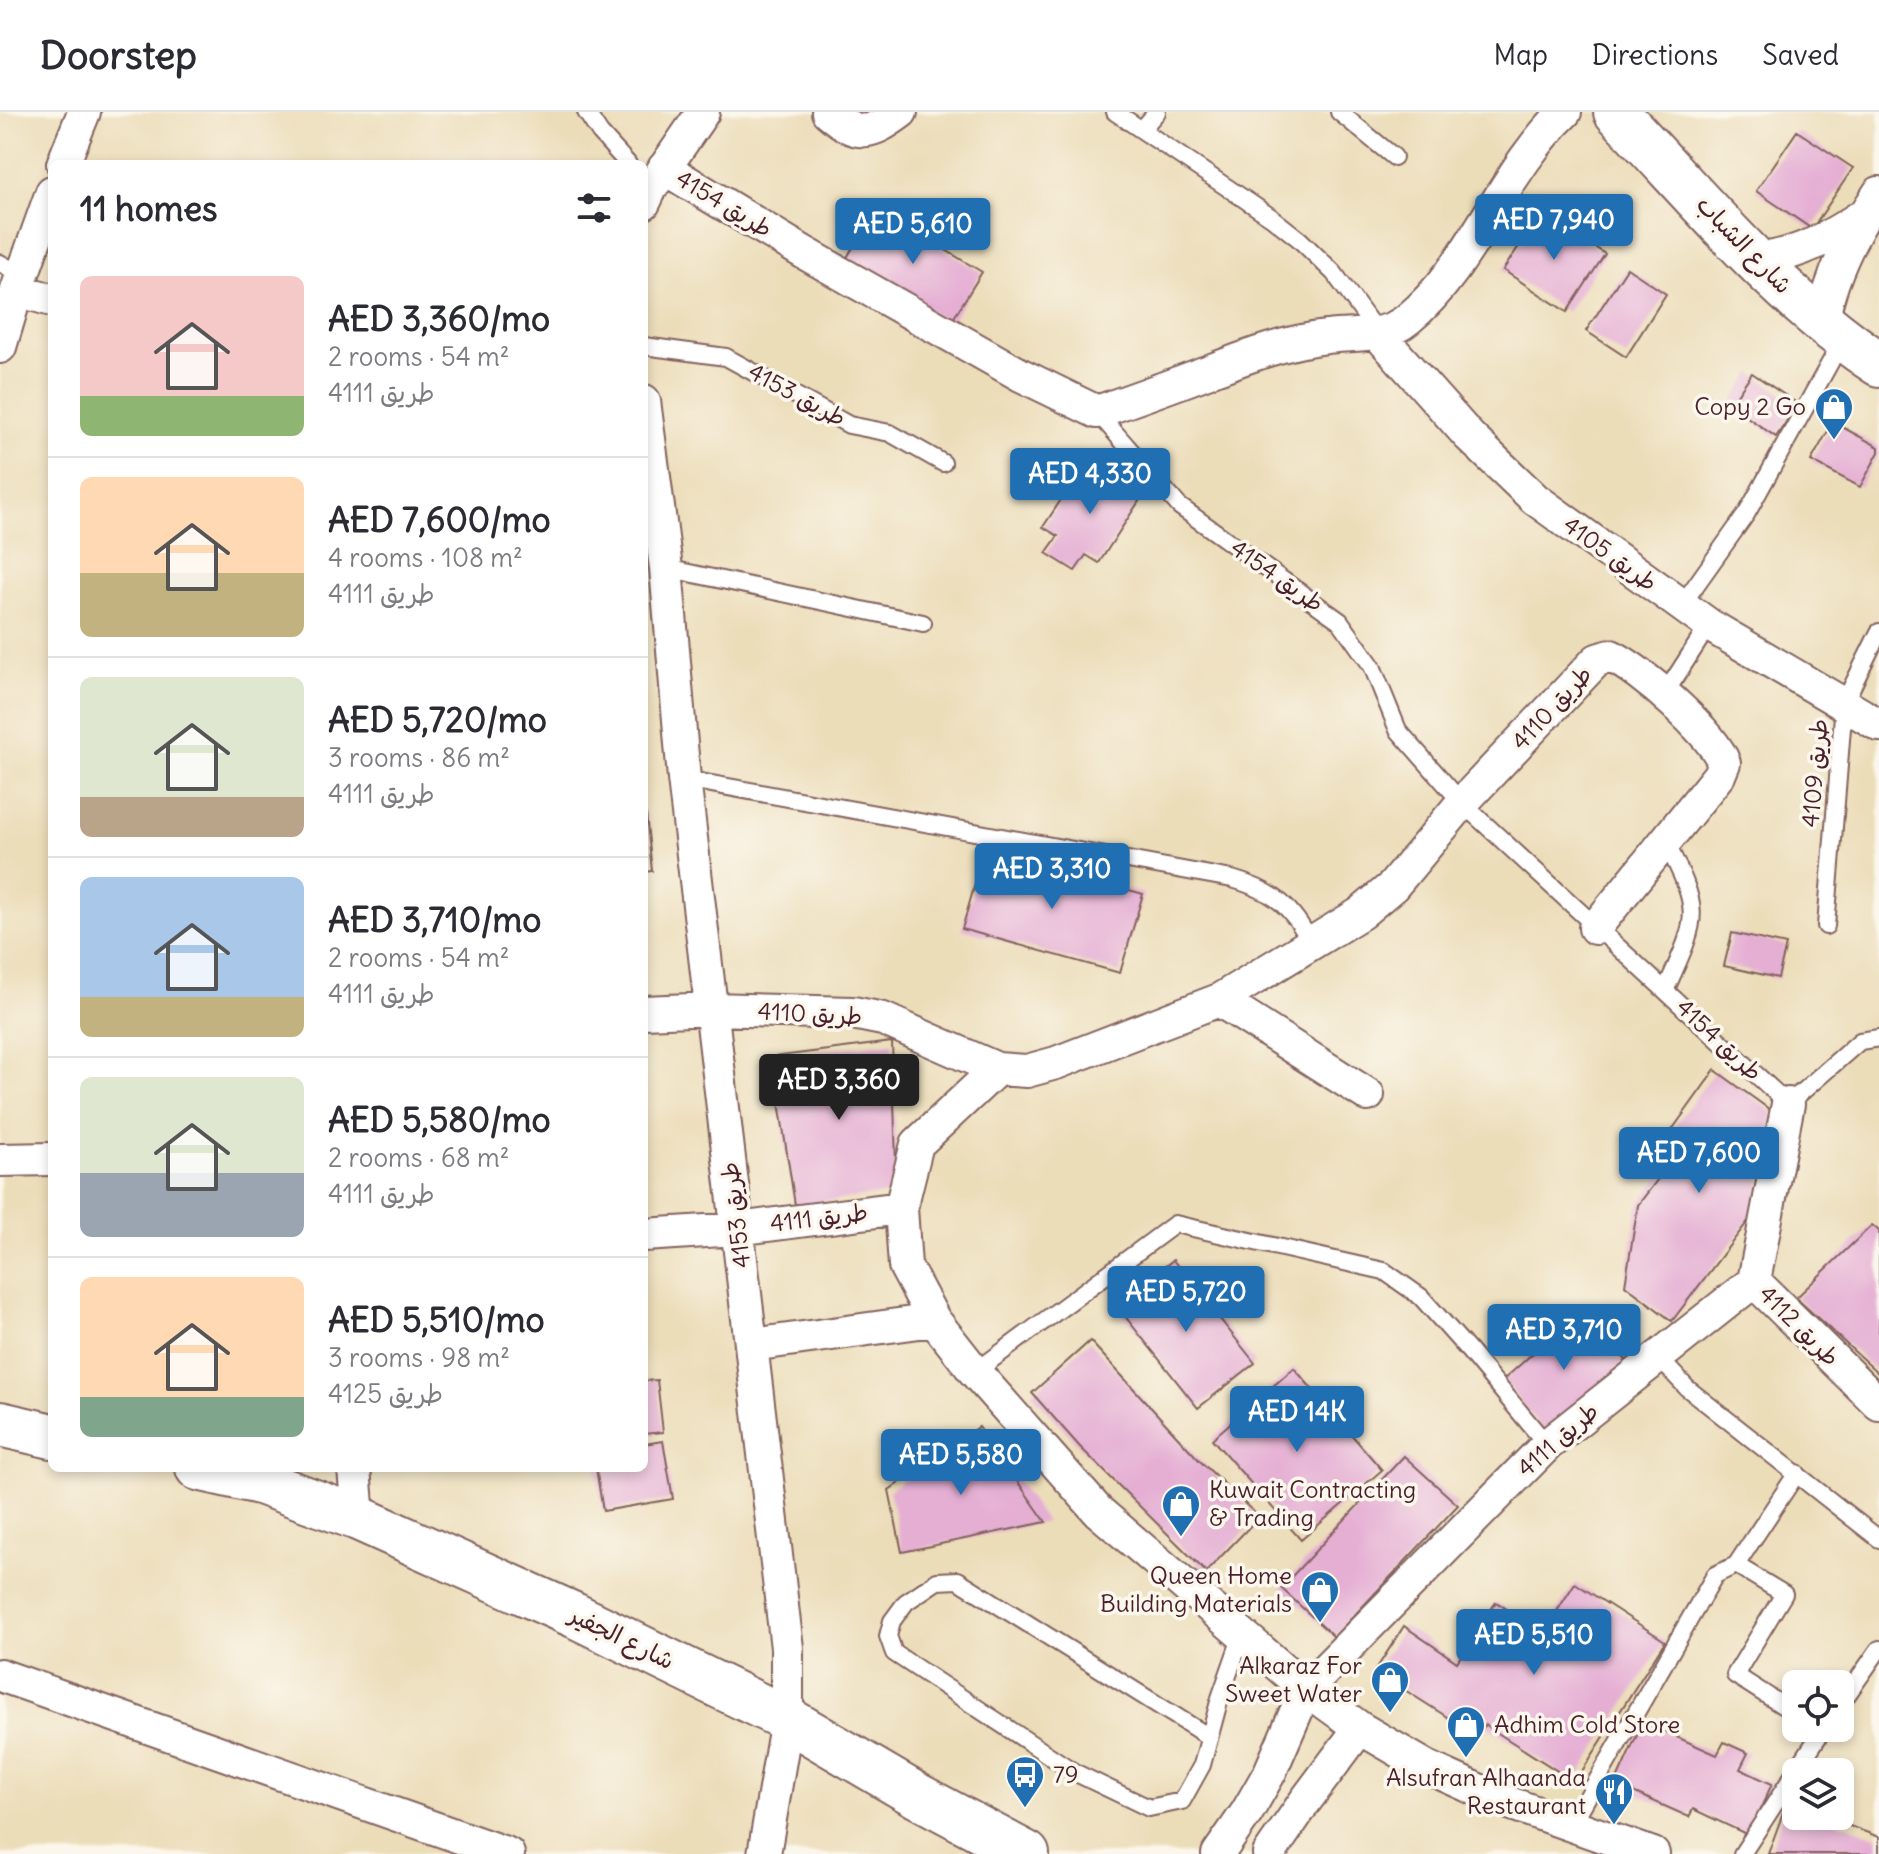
<!DOCTYPE html>
<meta charset="utf-8">
<style>
:root{--surface:#fff;--page:#f2f2f3;--text:#2b2b33;--muted:#7c7c81;--line:#e1e1e2;--accent:#1f6fb2}
body{margin:0;font-family:Delius,"Playpen Sans Arabic",sans-serif;background:var(--page);color:var(--text);height:100vh;display:flex;flex-direction:column;font-size:30px;white-space:nowrap}
*{box-sizing:border-box;margin:0}
p{font-size:26px;color:var(--muted)}
.icon{flex:none;width:44px;height:44px;fill:none;stroke:currentColor;stroke-width:2;stroke-linecap:round;stroke-linejoin:round}
.map{position:relative;flex:1;overflow:hidden}
.drawer{position:absolute;left:48px;top:48px;width:600px;height:1312px;display:flex;flex-direction:column;background:var(--surface);border-radius:12px;box-shadow:0 4px 12px #0003}
.drawer>*{flex:none}
.controls{position:absolute;left:1782px;top:1558px;display:grid;gap:16px}
.controls a{display:grid;place-items:center;width:72px;height:72px;border-radius:12px;background:var(--surface);box-shadow:0 4px 12px #0003;font-size:40px}
.price{position:absolute;translate:-50% -68px;padding:0 18px;border-radius:8px;background:var(--accent);color:#fff;font-size:26px;line-height:52px;filter:drop-shadow(0 2px 4px #0008)}
.price::after{content:'';position:absolute;left:50%;top:48px;width:24px;height:18px;margin-left:-12px;background:inherit;clip-path:polygon(0 0,100% 0,50% 100%)}
.price.selected{background:#222;color:#fff}
ul{padding:0;list-style:none}
li{display:flex;align-items:center;gap:24px;height:200px;padding:0 32px}
li+li{border-top:2px solid var(--line)}
li span{display:grid;place-items:center;flex:none;width:224px;height:160px;border-radius:12px;color:#555}
li>.icon{margin-inline-start:auto}
span .icon{width:96px;height:96px;fill:#fffc;stroke-width:1}
li b{font-size:34px}
h2{display:flex;justify-content:space-between;align-items:center;height:96px;padding:0 32px;font-size:34px}
header{display:flex;align-items:center;gap:48px;box-sizing:border-box;height:112px;padding:0 40px;background:var(--surface);border-bottom:2px solid var(--line)}
header strong{font-size:38px}
nav{display:flex;gap:44px;margin-inline-start:auto;font-size:28px}
.map>svg:first-child{display:block}
.building{fill:#e5afd4}
.lines{fill:none;stroke-linecap:round;stroke-linejoin:round}
.lane-casing{stroke:#83625d;stroke-width:20}
.street-casing{stroke:#83625d;stroke-width:36}
.secondary-casing{stroke:#83625d;stroke-width:48}
.lane{stroke:#fff;stroke-width:16}
.street{stroke:#fff;stroke-width:32}
.secondary{stroke:#fff;stroke-width:44}
.labels{text-anchor:middle;stroke-width:7;stroke-linejoin:round;paint-order:stroke}
.street-label{font-size:24px;fill:#4a1f2b;stroke:#fbf7ec}
.poi-label{font-size:24px;fill:#4a1f2b;stroke:#fbf7ec;text-anchor:end}
</style>
<header>
<strong>Doorstep</strong>
<nav><a>Map</a><a>Directions</a><a>Saved</a></nav>
</header>
<div class="map">
<svg width="1879" height="1742" viewBox="0 0 1879 1742">
<rect width="100%" height="100%" fill="#fbf7ec"/>
<filter id="ink" filterUnits="userSpaceOnUse"><feTurbulence type="fractalNoise" baseFrequency=".0125" numOctaves="2"/><feDisplacementMap in="SourceGraphic" scale="16" xChannelSelector="R" yChannelSelector="G"/><feConvolveMatrix kernelMatrix="1 2 1 2 8 2 1 2 1" color-interpolation-filters="sRGB"/></filter>
<filter id="wash" filterUnits="userSpaceOnUse"><feTurbulence type="fractalNoise" baseFrequency=".006" numOctaves="4" result="noise"/><feDisplacementMap in="SourceGraphic" scale="32" xChannelSelector="R" yChannelSelector="G"/><feGaussianBlur stdDeviation="1.8" result="paint"/><feColorMatrix in="noise" values="0 0 0 0 0 0 0 0 0 0 0 0 0 0 0 0 0 1.4 0 .05"/><feComposite in="paint" operator="in"/></filter>
<g filter="url(#wash)">
<rect width="100%" height="100%" fill="#ecddb9"/>
<g id="blocks">
<!-- building -->
<path class="building" d="M1797,19L1853,56L1812,117L1756,79Z
M876,96L982,160L950,212L845,149Z
M1542,100L1605,142L1567,200L1503,158Z
M1627,156L1666,182L1626,245L1586,219Z
M1752,261L1798,292L1776,325L1730,293Z
M1833,310L1879,335V340L1860,375L1811,349Z
M1088,347L1143,383L1099,451L1086,443L1075,459L1046,441L1058,424L1043,415Z
M644,702H646L652,759L644,760Z
M985,737L1143,782L1120,861L962,817Z
M1732,821L1786,833L1778,866L1724,854Z
M892,930L897,1081L795,1093L772,945Z
M1715,958L1773,1000L1755,1100L1672,1209L1625,1173L1638,1093L1678,1041L1664,1029Z
M1872,1113L1879,1119V1262L1796,1186Z
M1173,1148L1255,1251L1198,1296L1116,1193Z
M1580,1199L1627,1249L1547,1323L1503,1268Z
M1090,1229L1199,1348L1259,1405L1206,1460L1080,1335L1032,1281Z
M1294,1256L1382,1358L1301,1428L1212,1327Z
M657,1268L663,1320L644,1322V1269Z
M979,1315L1046,1410L902,1440L889,1378Z
M663,1329L673,1387L603,1399L596,1356H644V1332Z
M1404,1344L1458,1393L1334,1525L1281,1476Z
M1575,1471L1665,1529L1575,1670L1485,1613L1477,1624L1375,1559L1404,1514L1457,1550L1496,1490L1543,1521Z
M1643,1610L1717,1643L1724,1630L1748,1641L1740,1657L1772,1672L1748,1723L1693,1697L1689,1705L1615,1672Z
M1787,1690L1796,1694V1704H1823L1879,1725V1742H1768Z"/>
</g>
</g>
<g filter="url(#ink)">
<use href="#blocks" fill-opacity="0" stroke="#83625d" stroke-width="2"/>
<g class="lines">
<!-- lane casing -->
<g class="lane-casing">
<path id="lane" d="M586,0L600,21L628,52
M1115,0L1271,105L1299,127L1334,161L1379,223
M1339,0L1394,45
M1143,16L1157,0
M0,151L22,163
M644,234L726,245L849,313L890,321L943,351
M1097,300L1179,394L1340,509L1372,554L1398,618L1462,691L1788,992L1860,929L1879,926
M666,456L923,511
M1681,494L1747,401L1842,229
M1664,583L1709,513
M684,667L1232,767C1274,779 1292,794 1312,833
M1665,729C1703,802 1698,805 1666,877
M1826,814L1844,591L1879,520
M1658,1245L1687,1276L1879,1427
M975,1260L1175,1112L1384,1159L1421,1185L1469,1239L1547,1333
M1736,1453L1797,1361
M1840,1593L1879,1537
M1209,1625L958,1468L937,1469L906,1490L892,1509L888,1524L894,1541L1074,1660L1149,1696L1182,1689L1202,1653L1220,1586L1242,1523
M1572,1712L1715,1463L1736,1453L1784,1482L1735,1563L1796,1602
M1742,1742L1824,1616"/>
</g>
<!-- street casing -->
<g class="street-casing">
<path id="street" d="M828,0C858,26 870,23 901,0
M63,52L84,0
M664,56L803,140L1021,263L1097,300C1131,288 1165,276 1199,263C1241,247 1282,230 1327,225C1356,221 1384,227 1408,207C1473,154 1502,59 1565,0
M644,91L651,76L703,0
M1757,148C1801,142 1828,126 1865,102
M17,178L52,188
M1822,212C1830,164 1852,121 1879,81
M1379,223L1469,324L1535,387L1709,513L1879,613
M0,235L17,178L52,80
M644,289L666,456L684,667L787,1536V1607L764,1742
M1219,888L1368,983
M644,900L713,897L853,901L883,907L997,957L1027,959L1056,951L1219,888L1361,801L1393,774L1462,691L1597,548L1611,544C1640,557 1713,621 1724,651L1719,663L1595,816
M997,957L917,1032L901,1096L905,1154L934,1208L975,1260L1098,1399L1306,1577L1360,1616L1427,1655L1498,1687L1653,1742
M0,1048L52,1047
M644,1123L737,1117L901,1096
M1754,1169L1879,1292
M752,1233L934,1208
M354,1356L358,1406
M0,1563L508,1742
M1218,1742L1247,1700L1270,1660L1306,1577L1547,1333L1754,1169L1788,992
M1269,1742L1306,1688L1360,1616"/>
</g>
<!-- secondary casing -->
<g class="secondary-casing">
<path id="secondary" d="M1616,0C1699,87 1778,185 1879,252
M0,1312L52,1324
M198,1356L260,1370L358,1406L574,1503L787,1607L918,1684L1027,1742"/>
</g>
<!-- lane -->
<use href="#lane" class="lane"/>
<!-- street -->
<use href="#street" class="street"/>
<!-- secondary -->
<use href="#secondary" class="secondary"/>
</g>
</g>
<!-- icons -->
<defs>
<g id="shop-pin" transform="scale(2)"><path d="M0 17L-7.5 6A9.5 9.5 0 1 1 7.5 6Z" fill="#1f6fb2" stroke="#fbf7ec"/><path d="M-5-2.5h2.3a2.7 3.5 0 0 1 5.4 0H5L5.5 6h-11ZM-1.5-2.5h3a1.5 2.3 0 0 0-3 0Z" fill="#fff"/></g>
<g id="bus-pin" transform="scale(2)"><path d="M0 17L-7.5 6A9.5 9.5 0 1 1 7.5 6Z" fill="#1f6fb2" stroke="#fbf7ec"/><path d="M-5-6H5V4H4V6H2V4H-2V6H-4V4H-5ZM-3.5-4V0h7V-4ZM-3.5 1.2v1.5H-2V1.2ZM2 1.2v1.5H3.5V1.2Z" fill="#fff"/></g>
<g id="restaurant-pin" transform="scale(2)"><path d="M0 17L-7.5 6A9.5 9.5 0 1 1 7.5 6Z" fill="#1f6fb2" stroke="#fbf7ec"/><path d="M-5-6h1v4h1v-4h1v4h1v-4h1v5L-1.5 .5V6h-2V.5L-5-1ZM5-6V6H3V1.5H1.5Q1.5-4 5-6Z" fill="#fff"/></g>
</defs>
<g fill-rule="evenodd">
<use href="#shop-pin" x="1834" y="295"/>
<use href="#shop-pin" x="1181" y="1392"/>
<use href="#shop-pin" x="1320" y="1478"/>
<use href="#shop-pin" x="1390" y="1568"/>
<use href="#shop-pin" x="1466" y="1613"/>
<use href="#bus-pin" x="1025" y="1663"/>
<use href="#restaurant-pin" x="1614" y="1680"/>
</g>
<g class="labels">
<!-- street labels -->
<g class="street-label">
<text transform="translate(724 92) rotate(31)" y="8">طريق 4154</text>
<text transform="translate(1744 133) rotate(46)" y="8">شارع الشباب</text>
<text transform="translate(797 283) rotate(28)" y="8">طريق 4153</text>
<text transform="translate(1610 442) rotate(36)" y="8">طريق 4105</text>
<text transform="translate(1277 464) rotate(35)" y="8">طريق 4154</text>
<text transform="translate(1552 596) rotate(-47)" y="8">طريق 4110</text>
<text transform="translate(1815 661) rotate(-85)" y="8">طريق 4109</text>
<text transform="translate(810 902) rotate(3)" y="8">طريق 4110</text>
<text transform="translate(1719 928) rotate(43)" y="8">طريق 4154</text>
<text transform="translate(736 1103) rotate(-97)" y="8">طريق 4153</text>
<text transform="translate(819 1106) rotate(-7)" y="8">طريق 4111</text>
<text transform="translate(1799 1214) rotate(45)" y="8">طريق 4112</text>
<text transform="translate(1558 1328) rotate(-41)" y="8">طريق 4111</text>
<text transform="translate(622 1526) rotate(26)" y="8">شارع الجفير</text>
</g>
<!-- poi labels -->
<g class="poi-label">
<text x="1806" y="303">Copy 2 Go</text>
<text x="1209" y="1386" text-anchor="start">Kuwait Contracting<tspan x="1209" dy="28">&amp; Trading</tspan></text>
<text x="1292" y="1472">Queen Home<tspan x="1292" dy="28">Building Materials</tspan></text>
<text x="1362" y="1562">Alkaraz For<tspan x="1362" dy="28">Sweet Water</tspan></text>
<text x="1494" y="1621" text-anchor="start">Adhim Cold Store</text>
<text x="1053" y="1671" text-anchor="start">79</text>
<text x="1586" y="1674">Alsufran Alhaanda<tspan x="1586" dy="28">Restaurant</tspan></text>
</g>
</g>
</svg>
<div class="controls">
<a><svg class="icon" aria-label="locate" viewBox="0 0 24 24"><circle cx="12" cy="12" r="6"/><path d="M12 2v4M12 18v4M2 12h4M18 12h4"/></svg></a>
<a><svg class="icon" aria-label="layers" viewBox="0 0 24 24"><path d="M12 4l9 5-9 5-9-5zM3 14l9 5 9-5"/></svg></a>
</div>
<b class="price" style="left:1554px;top:150px">AED 7,940</b>
<b class="price" style="left:913px;top:154px">AED 5,610</b>
<b class="price" style="left:1090px;top:404px">AED 4,330</b>
<b class="price" style="left:1052px;top:799px">AED 3,310</b>
<b class="price selected" style="left:839px;top:1010px">AED 3,360</b>
<b class="price" style="left:1699px;top:1083px">AED 7,600</b>
<b class="price" style="left:1186px;top:1222px">AED 5,720</b>
<b class="price" style="left:1564px;top:1260px">AED 3,710</b>
<b class="price" style="left:1297px;top:1342px">AED 14K</b>
<b class="price" style="left:961px;top:1385px">AED 5,580</b>
<b class="price" style="left:1534px;top:1565px">AED 5,510</b>
<section class="drawer">
<h2>11 homes<svg class="icon" aria-label="filters" viewBox="0 0 24 24"><path d="M4 7h16M4 17h16"/><circle cx="9" cy="7" r="2"/><circle cx="15" cy="17" r="2"/></svg></h2>
<ul>
<li><span style="background:linear-gradient(#f6c9c9 75%,#8fb573 0)"><svg class="icon" aria-label="home" viewBox="0 0 24 24"><path d="M3 11l9-7 9 7M6 9v11h12V9"/></svg></span><div><b>AED 3,360/mo</b><p>2 rooms · 54 m²</p><p>طريق 4111</p></div></li>
<li><span style="background:linear-gradient(#ffd9b3 60%,#c2b280 0)"><svg class="icon" aria-label="home" viewBox="0 0 24 24"><path d="M3 11l9-7 9 7M6 9v11h12V9"/></svg></span><div><b>AED 7,600/mo</b><p>4 rooms · 108 m²</p><p>طريق 4111</p></div></li>
<li><span style="background:linear-gradient(#dfe7d0 75%,#b9a48a 0)"><svg class="icon" aria-label="home" viewBox="0 0 24 24"><path d="M3 11l9-7 9 7M6 9v11h12V9"/></svg></span><div><b>AED 5,720/mo</b><p>3 rooms · 86 m²</p><p>طريق 4111</p></div></li>
<li><span style="background:linear-gradient(#a9c7e8 75%,#c2b280 0)"><svg class="icon" aria-label="home" viewBox="0 0 24 24"><path d="M3 11l9-7 9 7M6 9v11h12V9"/></svg></span><div><b>AED 3,710/mo</b><p>2 rooms · 54 m²</p><p>طريق 4111</p></div></li>
<li><span style="background:linear-gradient(#dfe7d0 60%,#9aa5b1 0)"><svg class="icon" aria-label="home" viewBox="0 0 24 24"><path d="M3 11l9-7 9 7M6 9v11h12V9"/></svg></span><div><b>AED 5,580/mo</b><p>2 rooms · 68 m²</p><p>طريق 4111</p></div></li>
<li><span style="background:linear-gradient(#ffd9b3 75%,#7fa58c 0)"><svg class="icon" aria-label="home" viewBox="0 0 24 24"><path d="M3 11l9-7 9 7M6 9v11h12V9"/></svg></span><div><b>AED 5,510/mo</b><p>3 rooms · 98 m²</p><p>طريق 4125</p></div></li>
</ul>
</section>
</div>
